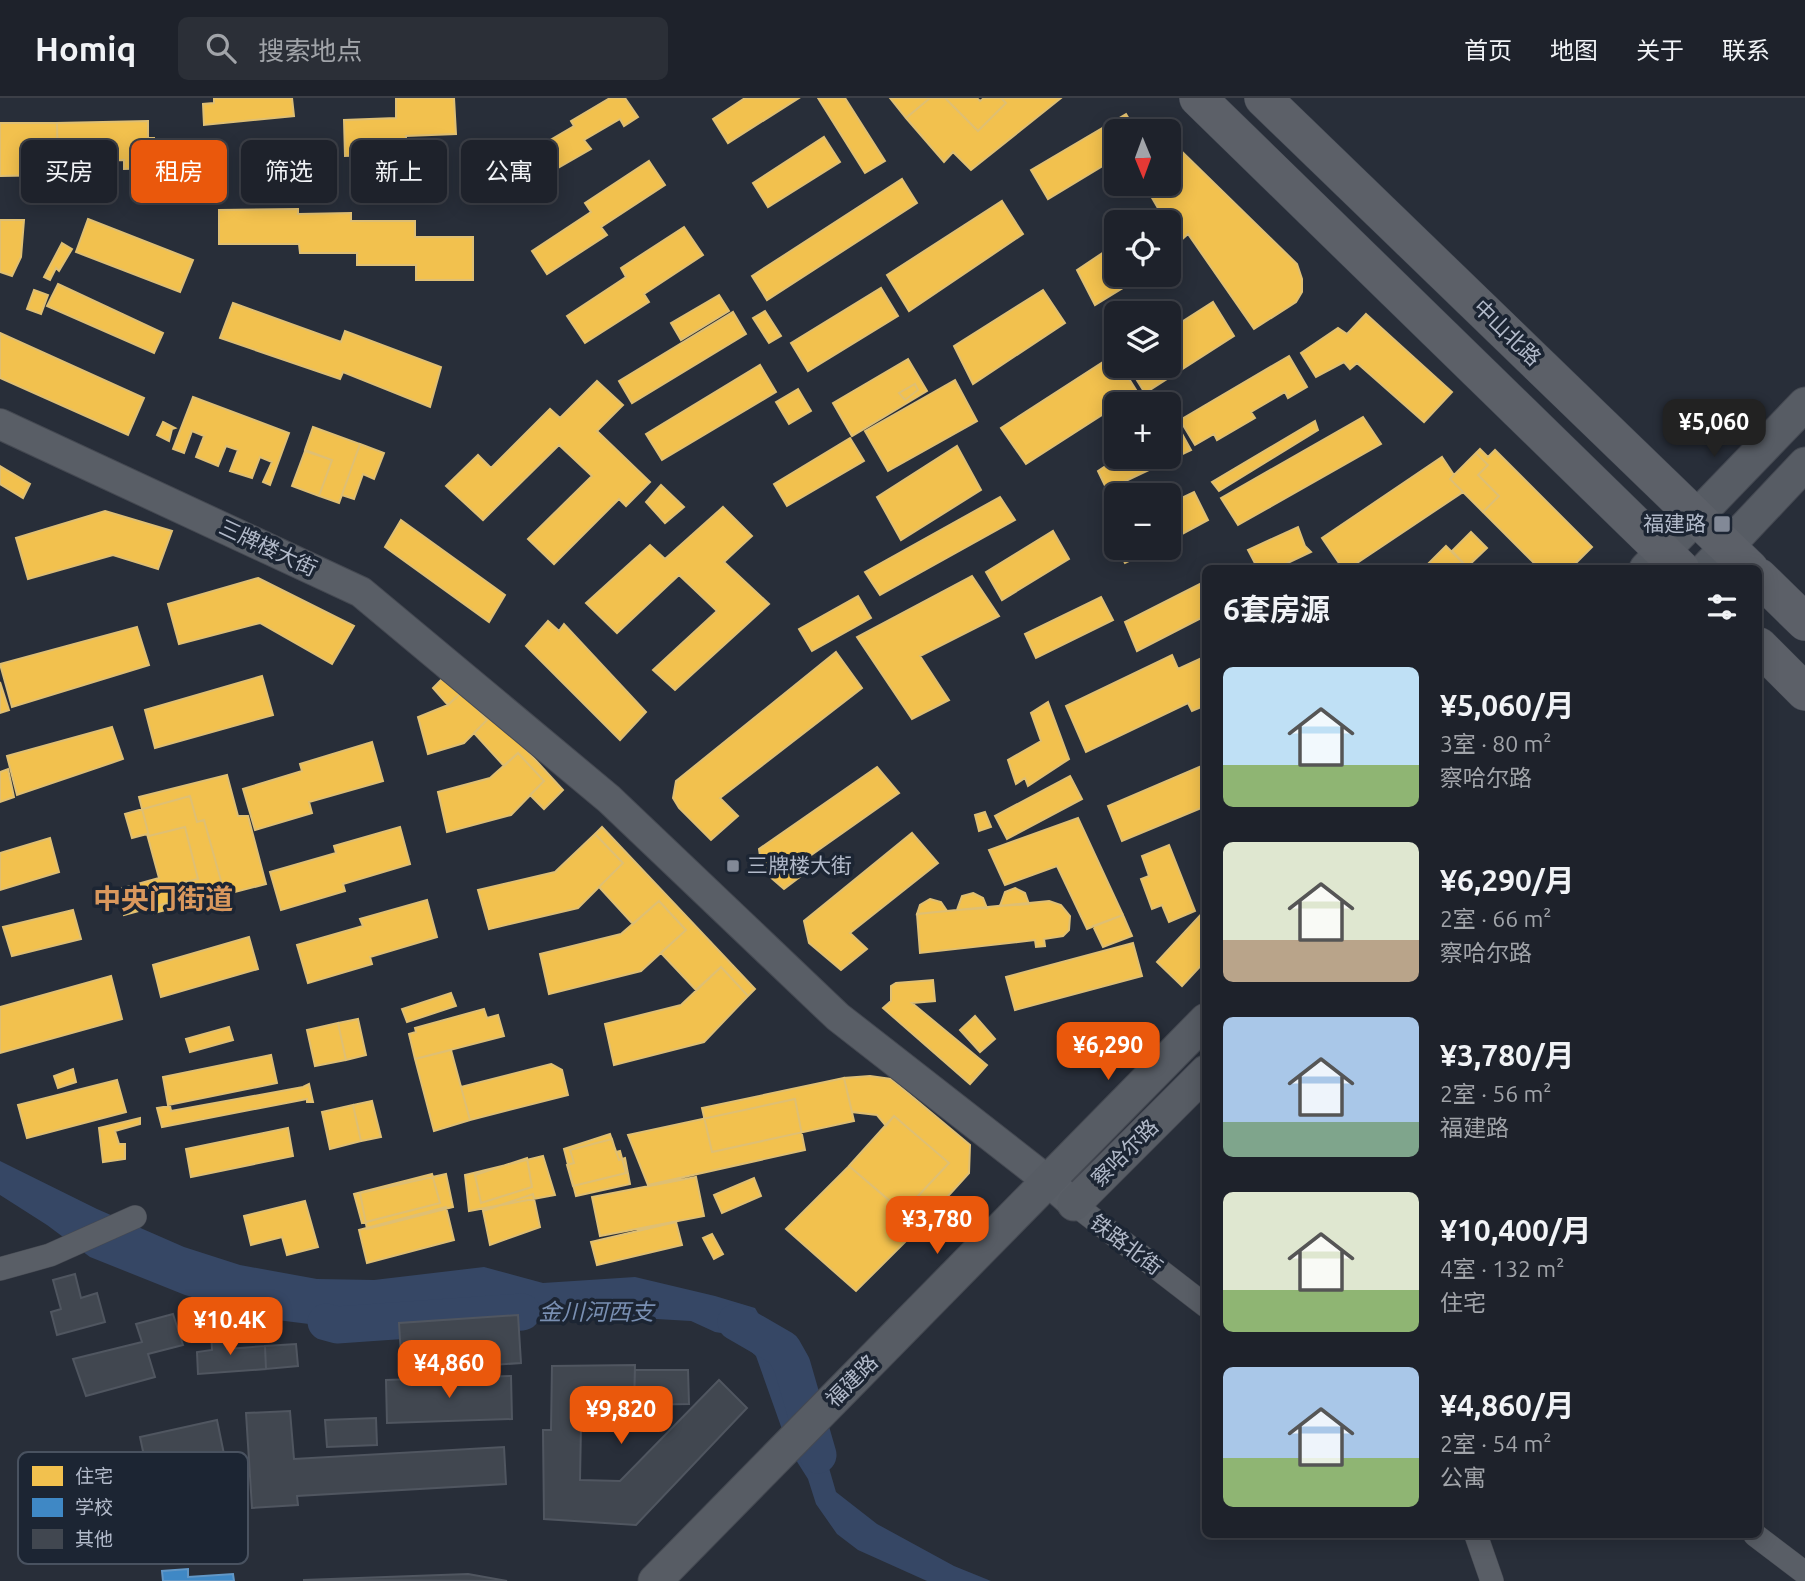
<!DOCTYPE html>
<html lang="zh">
<meta charset="utf-8">
<style>
:root{--surface:#1e222b;--page:#2b2f37;--text:#f1f3f6;--muted:#a1a4a9;--line:#3c3f47;--accent:#ea580c}
body{margin:0;font-family:Ubuntu,"Noto Sans SC",sans-serif;background:var(--page);color:var(--text);height:100vh;display:flex;flex-direction:column;font-size:26px;white-space:nowrap}
*{box-sizing:border-box;margin:0}
p{font-size:23px;color:var(--muted)}
.icon{flex:none;width:38px;height:38px;fill:none;stroke:currentColor;stroke-width:2;stroke-linecap:round;stroke-linejoin:round}
.map{position:relative;flex:1;overflow:hidden}
.sheet{position:absolute;left:1202px;top:467px;width:560px;height:973px;display:flex;flex-direction:column;background:var(--surface);border-radius:10px;box-shadow:0 4px 18px #0003,0 0 0 2px var(--line)}
.sheet>*{flex:none}
.hud{position:absolute;left:21px;top:42px;width:665px;height:63px;display:flex;gap:14px}
.needle{width:46px;rotate:179deg}
.tools{position:absolute;left:1104px;top:21px;display:grid;gap:14px}
.tools a{display:grid;place-items:center;width:77px;height:77px;border-radius:10px;background:var(--surface);box-shadow:0 4px 18px #0003,0 0 0 2px var(--line);font-size:35px}
.price{position:absolute;translate:-50% -60px;padding:0 16px;border-radius:14px;background:var(--accent);color:#fff;font-size:23px;line-height:46px;filter:drop-shadow(0 2px 4px #0008)}
.price::after{content:'';position:absolute;left:50%;top:42px;width:21px;height:16px;margin-left:-10px;background:inherit;clip-path:polygon(0 0,100% 0,50% 100%)}
.price.current{background:#222;color:#fff}
ul{padding:0;list-style:none}
li{display:flex;align-items:center;gap:21px;height:175px;padding:0 21px}
li span{display:grid;place-items:center;flex:none;width:196px;height:140px;border-radius:10px;color:#555}
li>.icon{margin-inline-start:auto}
span .icon{width:84px;height:84px;fill:#fffc;stroke-width:1}
li b{font-size:30px}
h2{display:flex;justify-content:space-between;align-items:center;height:84px;padding:0 21px;font-size:30px}
.pill{padding:0 24px;border-radius:10px;background:var(--surface);box-shadow:0 4px 18px #0003,0 0 0 2px var(--line);font-size:24px;line-height:63px}
.pill.current{background:var(--accent);color:#fff}
header{display:flex;align-items:center;gap:42px;box-sizing:border-box;height:98px;padding:0 35px;background:var(--surface);border-bottom:2px solid var(--line)}
header strong{font-size:33px}
nav{display:flex;gap:38px;margin-inline-start:auto;font-size:24px}
.search{width:490px;height:63px;background:var(--page);display:flex;align-items:center;gap:18px;box-sizing:border-box;padding:0 24px;border-radius:10px;color:var(--muted);font-size:26px}
.map>svg:first-child{display:block}
.water{fill:#364765}
.homes{fill:#f2c14e;stroke:#dfbf73;stroke-width:2}
.schools{fill:#3f88c5;stroke:#6297c6;stroke-width:2}
.lines{fill:none;stroke-linecap:round;stroke-linejoin:round}
.river{stroke:#364765;stroke-width:37}
.building{fill:#414750;stroke:#505660;stroke-width:2}
.minor-casing{stroke:#454952;stroke-width:24}
.tertiary-casing{stroke:#454952;stroke-width:32}
.secondary-casing{stroke:#454952;stroke-width:35}
.primary-casing{stroke:#464b55;stroke-width:38}
.minor{stroke:#595e66;stroke-width:23}
.tertiary{stroke:#595e66;stroke-width:30}
.secondary{stroke:#575c64;stroke-width:33}
.primary{stroke:#5c6068;stroke-width:37}
.poi-dot{fill:#828997;stroke:#1c2533;stroke-width:2.5}
.labels{text-anchor:middle;stroke-width:7;stroke-linejoin:round;paint-order:stroke}
.street-label{font-size:21px;fill:#b2baca;stroke:#1c2533}
.poi-label{font-size:21px;fill:#b2baca;stroke:#1c2533;text-anchor:end}
.water-label{font-size:23px;font-style:italic;fill:#798fb2;stroke:#1c2533}
.district-label{font-size:28px;font-weight:bold;fill:#da985d;stroke:#1c2533}
.key{fill:#1c2533;stroke:#495260;stroke-width:2}
.key-label{font-size:19px;fill:#b2baca}
</style>
<header>
<strong>Homiq</strong>
<div class="search"><svg class="icon" aria-label="search" viewBox="0 0 24 24"><circle cx="10" cy="10" r="6"/><path d="M15 15l6 6"/></svg>搜索地点</div>
<nav><a>首页</a><a>地图</a><a>关于</a><a>联系</a></nav>
</header>
<div class="map">
<svg width="1805" height="1483" viewBox="0 0 1805 1483">
<rect width="100%" height="100%" fill="#282e39"/>
<!-- water -->
<path class="water" d="M0,1063L97,1111L184,1149L240,1167L317,1181L374,1182L484,1169L543,1185L635,1179L715,1198L755,1210L792,1273L807,1333L829,1370L836,1394L877,1426L954,1468L991,1483H927L858,1452L837,1436L816,1406L808,1381L789,1351L756,1258L733,1237L715,1234L691,1223L553,1215L437,1219L325,1228L269,1221L185,1197L90,1159L47,1127L0,1097Z"/>
<!-- homes -->
<path class="homes" d="M214,0H292L294,18L204,27L203,6L214,5Z
M396,0H454L456,36L406,38V56L345,58L344,22L396,20Z
M610,0H625L638,19L624,28L620,21L584,42L591,51L544,78L528,55L574,28L571,23Z
M745,0H799L728,45L713,21Z
M818,0H845L885,63L865,75Z
M890,0H930L906,20Z
M930,0H945L978,33L1006,5L1001,0H1061L971,72L953,54L944,64L906,20Z
M945,0H977L980,3L984,0H1001L1006,5L978,33Z
M1126,16L1136,33H1116V60L1048,101L1031,72Z
M148,23V40H154L155,70L124,71V62L58,63L57,25Z
M0,25H57L58,77L0,78Z
M824,39L840,64L768,109L753,85Z
M1170,42L1297,166L1302,181V194L1296,204L1254,231L1188,136L1178,145L1169,130V124H1166L1144,86H1169Z
M649,63L665,87L601,129L607,137L547,176L532,153L591,114L585,105Z
M902,81L917,105L767,202L752,178Z
M1002,103L1023,136L909,213L887,177Z
M298,111V116L351,115V123H415V139H473V182H416V167H357V155H300L299,146H219V112Z
M88,121L193,162L180,194L76,154Z
M0,122H24L21,159L12,178L0,174Z
M684,129L703,157L644,196L649,204L585,245L567,218L626,179L621,170Z
M62,145L72,151L59,173L56,170L50,182L44,179Z
M1116,146V177H1144L1095,207L1077,172Z
M58,186L163,235L154,255L47,208Z
M881,190L898,218L808,273L791,245Z
M34,192L48,197L41,216L27,211Z
M1043,192L1065,225L973,286L954,248Z
M719,197L729,213L681,242L671,225Z
M1213,204L1234,238L1145,295L1128,268H1169V232Z
M233,205L341,244L345,233L441,269L430,309L343,274L340,281L220,240Z
M765,213L781,238L769,245L753,220Z
M733,214L746,236L632,305L619,283Z
M1366,216L1452,294L1424,324L1357,265L1350,271L1344,264L1316,279L1301,255L1338,230L1347,236Z
M0,235L144,300L128,337L0,280Z
M1114,257L1116,268H1121L1138,295L1116,306V308L1026,366L1001,330Z
M1289,258L1307,289L1288,300L1285,294L1251,314L1255,320L1217,342L1214,336L1195,347L1180,322Z
M908,261L927,293L852,338L833,305Z
M760,267L776,294L662,362L646,336Z
M955,282L977,323L888,373L865,333Z
M597,283L623,307L597,333L650,384L626,408L619,401L554,466L528,441L592,378L559,347L483,422L446,388L478,357L491,370L550,311L560,320Z
M915,286L918,292L905,302L899,295Z
M798,291L811,313L789,326L776,304Z
M193,299L289,335L270,387L263,384L272,364L260,359L252,380L230,373L238,352L226,348L218,368L196,359L204,338L192,333L184,355L173,351Z
M1363,319L1381,346L1238,427L1221,400Z
M1175,323L1191,352L1107,392L1098,373L1119,359H1169V327Z
M1315,323L1318,332L1219,393L1212,384Z
M163,324L175,330L172,331L169,343L157,337Z
M313,329L360,346L339,405L319,398L332,362L305,352Z
M850,340L864,363L787,408L774,386Z
M360,346L384,355L374,381L363,376L354,401L342,397Z
M957,348L981,392L901,442L877,399Z
M1480,351L1488,359L1495,352L1592,449L1570,471H1540L1483,414L1499,398L1478,377L1488,367L1476,355Z
M305,353L332,362L319,398L292,388Z
M1476,355L1488,367L1478,377L1499,398L1483,414L1450,381Z
M1442,359L1454,377L1450,381L1463,394L1348,471H1343L1322,440Z
M0,368L30,386L23,400L0,386Z
M661,387L684,409L665,425L646,404Z
M1194,394L1208,422L1169,443V406Z
M1000,399L1015,422L880,497L865,474Z
M723,409L752,438L724,464L769,506L675,592L653,572L717,513L679,477L617,535L586,505L650,447L665,461Z
M105,413L172,433L158,471L113,457L28,481L16,440Z
M401,422L505,497L489,524L385,449Z
M1298,429L1305,448L1311,454L1275,471H1258L1248,452Z
M1053,433L1069,461L1002,502L986,474Z
M1471,434L1487,450L1467,469L1452,453Z
M1446,448L1467,469L1423,471Z
M1117,450H1155L1125,465Z
M972,478L999,518L920,558L949,602L912,621L857,539Z
M258,480L354,528L332,566L260,525L179,546L168,506Z
M1206,483V521L1205,518L1137,553L1125,524Z
M858,498L871,520L812,553L799,531Z
M1101,499L1113,522L1036,560L1025,536Z
M548,523L559,533L564,526L646,614L620,642L526,548Z
M137,529L149,567L12,609L0,566Z
M836,554L862,590L720,700L738,718L711,742L679,710L673,700L676,683Z
M1172,557L1178,571L1206,558V607L1192,613L1188,605L1086,654L1066,608Z
M452,571L563,692L544,711L530,697L544,683L518,655L504,668L474,635L487,622L462,594L448,607L433,590Z
M262,578L273,617L155,650L145,612Z
M0,584L9,612L0,615Z
M462,594L487,622L464,645L428,656L418,619L448,607Z
M1048,604L1069,661L1028,688L1025,680L1016,686L1008,662L1041,643L1031,615Z
M112,629L123,661L17,697L7,658Z
M372,644L383,683L309,704L312,715L255,732L243,691L302,673L300,666Z
M518,655L544,683L511,717L447,734L438,694L490,680Z
M1204,667L1206,708L1122,743L1108,708Z
M877,669L899,695L800,765L809,772L784,791L762,772L759,751Z
M8,671L14,699L0,704V674Z
M227,677L238,718H248L266,786L154,815L149,793L198,781L185,729L149,738L139,699Z
M1070,678L1082,701L1007,741L995,718Z
M190,698L197,724L204,722L223,790L124,817L116,792L159,780L147,736L132,740L125,716Z
M985,714L991,729L979,733L975,717Z
M1078,720L1123,817L1087,831L1057,768L1005,787L989,752Z
M400,729L410,766L343,786L345,793L281,812L270,774L336,755L334,748Z
M602,729L755,891L748,898L721,869L696,892L661,855L686,832L659,803L633,826L599,789L623,765L595,736Z
M912,735L938,765L850,835L867,851L841,872L809,845L804,823Z
M595,736L623,765L578,810L489,831L478,792L555,774Z
M50,740L59,774L0,792V755Z
M1169,747L1195,813L1169,824L1162,807L1152,811L1141,781L1149,778L1142,758Z
M1015,790L1025,795L1029,806L1000,808L1005,794Z
M973,795L983,800L987,810L957,812L962,798Z
M930,801L941,804L947,813L917,816L920,807Z
M427,802L437,839L370,859L372,866L308,885L297,847L363,828L360,821Z
M659,803L686,832L641,873L549,896L540,856L621,836Z
M1049,803L1061,807L1070,818L1069,832L1063,838L1044,841L1045,848L1036,849L1035,842L920,855L917,816Z
M1206,811V862L1182,888L1157,864Z
M73,812L81,841L12,858L3,829Z
M1123,817L1132,838L1103,849L1093,828Z
M249,839L258,871L161,899L153,867Z
M1133,845L1142,878L1015,912L1006,879Z
M721,869L748,898L704,944L614,967L605,926L681,907Z
M111,878L122,921L0,955V909Z
M933,882L935,903L912,905L987,967L970,986L883,910L891,903V888L896,885Z
M451,895L456,908L407,924L402,911Z
M484,911L487,920L498,917L504,938L415,961L409,936L416,934L415,930Z
M975,918L995,941L980,954L960,932Z
M358,921L366,957L346,962L338,925Z
M338,925L346,962L315,968L307,932Z
M229,929L233,942L190,954L186,941Z
M451,952L470,1022L434,1033L415,961Z
M271,957L277,985L168,1007L163,979Z
M551,966L562,972L568,997L470,1022L461,989Z
M73,971L76,984L58,990L54,978Z
M870,978L891,981L970,1047L969,1075L920,1129L903,1114L949,1065L894,1018L886,1028L877,1017L852,1014L844,980Z
M844,980L854,1023L712,1054L702,1010Z
M117,982L126,1014L27,1040L18,1007Z
M309,986L313,1004H307V1001L162,1029L157,1010L170,1008L171,1013L303,989Z
M795,1001L805,1052L648,1087L628,1037Z
M372,1003L381,1039L361,1043L353,1007Z
M353,1007L361,1043L330,1051L322,1014Z
M894,1018L949,1065L903,1114L849,1068Z
M140,1020V1026L115,1033L119,1046H125V1061L103,1064L99,1030Z
M288,1030L293,1058L191,1079L186,1051Z
M610,1036L619,1062L625,1060L630,1086L576,1098L564,1051Z
M612,1041L616,1054L620,1053L626,1075L573,1088L567,1067L574,1065L570,1052Z
M543,1058L555,1097L469,1113L465,1077Z
M527,1060L532,1089L481,1105L475,1077Z
M849,1068L920,1129L856,1193L786,1131Z
M432,1076L440,1105L362,1125L354,1096Z
M446,1076L453,1109L367,1131L360,1095Z
M696,1079L704,1118L600,1138L592,1099Z
M754,1080L761,1098L722,1115L714,1097Z
M533,1096L540,1129L490,1147L483,1113Z
M305,1103L318,1149L287,1157L282,1139L251,1147L244,1118Z
M446,1109L454,1142L367,1165L359,1132Z
M676,1124L682,1147L597,1167L591,1144Z
M712,1136L723,1156L714,1161L703,1140Z"/>
<!-- schools -->
<path class="schools" d="M188,1471V1479L233,1476L234,1483H163L162,1473Z"/>
<g class="lines">
<!-- river -->
<path class="river" d="M326,1224L337,1227L522,1214
M736,1224L783,1251L792,1267L818,1357"/>
</g>
<!-- building -->
<path class="building" d="M75,1176L81,1200L97,1195L105,1224L57,1237L51,1214L61,1211L53,1182Z
M173,1216L183,1247L148,1256L155,1279L86,1298L73,1261L142,1244L136,1226Z
M518,1217L521,1265L402,1273L399,1225Z
M211,1233H226L227,1251L265,1248L266,1271L198,1276L197,1254L212,1252Z
M296,1246L298,1268L266,1271L265,1248Z
M635,1267L634,1307H590L591,1326L581,1327L580,1382L620,1383L719,1282L747,1310L636,1427L544,1421L543,1332H551L552,1268Z
M635,1272H688L689,1306L634,1307Z
M511,1278L512,1321L387,1325L386,1282Z
M290,1313L294,1361L504,1349L506,1386L297,1398L298,1407L252,1410L246,1315Z
M376,1320L377,1347L327,1349L325,1322Z
M217,1322L225,1361L148,1377L140,1339Z
M468,1476L507,1483L303,1482Z"/>
<g class="lines">
<!-- minor casing -->
<g class="minor-casing">
<path id="minor" d="M1074,1106L1206,1208
M0,1171L50,1157L135,1119
M1476,1437L1492,1483
M1755,1437L1805,1475"/>
</g>
<!-- tertiary casing -->
<g class="tertiary-casing">
<path id="tertiary" d="M0,326L361,494L609,701L838,919L1048,1083L1074,1106"/>
</g>
<!-- secondary casing -->
<g class="secondary-casing">
<path id="secondary" d="M1646,471L1805,306
M1706,471L1805,366
M1074,1106L1206,974
M655,1483L1206,922"/>
</g>
<!-- primary casing -->
<g class="primary-casing">
<path id="primary" d="M1198,0L1681,471
M1263,0L1750,471
M1759,479L1805,524
M1759,548L1805,594"/>
</g>
<!-- minor -->
<use href="#minor" class="minor"/>
<!-- tertiary -->
<use href="#tertiary" class="tertiary"/>
<!-- secondary -->
<use href="#secondary" class="secondary"/>
<!-- primary -->
<use href="#primary" class="primary"/>
</g>
<!-- markers -->
<g class="poi-dot">
<rect x="1713" y="417" width="18" height="18" rx="3.5"/>
<rect x="726" y="761" width="14" height="14" rx="3.5"/>
</g>
<g class="labels">
<!-- street labels -->
<g class="street-label">
<text transform="translate(1507 235) rotate(44)" y="7">中山北路</text>
<text transform="translate(268 450) rotate(25)" y="7">三牌楼大街</text>
<text transform="translate(1125 1055) rotate(-45)" y="7">察哈尔路</text>
<text transform="translate(1126 1147) rotate(37)" y="7">铁路北街</text>
<text transform="translate(852 1283) rotate(-45)" y="7">福建路</text>
</g>
<!-- poi labels -->
<g class="poi-label">
<text x="1706" y="433">福建路</text>
<text x="747" y="775" text-anchor="start">三牌楼大街</text>
</g>
<!-- water labels -->
<g class="water-label">
<text x="596" y="1222">金川河西支</text>
</g>
<!-- district labels -->
<g class="district-label">
<text x="163" y="811">中央门街道</text>
</g>
</g>
<!-- legend -->
<rect x="18" y="1354" width="230" height="112" rx="10" class="key"/>
<rect x="32" y="1368" width="31" height="20" fill="#f2c14e"/>
<rect x="32" y="1400" width="31" height="19" fill="#3f88c5"/>
<rect x="32" y="1431" width="31" height="20" fill="#414750"/>
<g class="key-label">
<text x="75" y="1385">住宅</text>
<text x="75" y="1416">学校</text>
<text x="75" y="1448">其他</text>
</g>
</svg>
<div class="tools">
<a><svg class="needle" viewBox="-14 -14 28 28"><path d="M0-13l5 13h-10z" fill="#e53935"/><path d="M0 13l5-13h-10z" fill="#a1a4a9"/></svg></a>
<a><svg class="icon" aria-label="locate" viewBox="0 0 24 24"><circle cx="12" cy="12" r="6"/><path d="M12 2v4M12 18v4M2 12h4M18 12h4"/></svg></a>
<a><svg class="icon" aria-label="layers" viewBox="0 0 24 24"><path d="M12 4l9 5-9 5-9-5zM3 14l9 5 9-5"/></svg></a>
<a>+</a>
<a>−</a>
</div>
<b class="price current" style="left:1714px;top:361px">¥5,060</b>
<b class="price" style="left:1108px;top:984px">¥6,290</b>
<b class="price" style="left:937px;top:1158px">¥3,780</b>
<b class="price" style="left:230px;top:1259px">¥10.4K</b>
<b class="price" style="left:449px;top:1302px">¥4,860</b>
<b class="price" style="left:621px;top:1348px">¥9,820</b>
<div class="hud">
<a class="pill">买房</a>
<a class="pill current">租房</a>
<a class="pill">筛选</a>
<a class="pill">新上</a>
<a class="pill">公寓</a>
</div>
<section class="sheet">
<h2>6套房源<svg class="icon" aria-label="filters" viewBox="0 0 24 24"><path d="M4 7h16M4 17h16"/><circle cx="9" cy="7" r="2"/><circle cx="15" cy="17" r="2"/></svg></h2>
<ul>
<li><span style="background:linear-gradient(#bfe0f5 70%,#8fb573 0)"><svg class="icon" aria-label="home" viewBox="0 0 24 24"><path d="M3 11l9-7 9 7M6 9v11h12V9"/></svg></span><div><b>¥5,060/月</b><p>3室 · 80 m²</p><p>察哈尔路</p></div></li>
<li><span style="background:linear-gradient(#dfe7d0 70%,#b9a48a 0)"><svg class="icon" aria-label="home" viewBox="0 0 24 24"><path d="M3 11l9-7 9 7M6 9v11h12V9"/></svg></span><div><b>¥6,290/月</b><p>2室 · 66 m²</p><p>察哈尔路</p></div></li>
<li><span style="background:linear-gradient(#a9c7e8 75%,#7fa58c 0)"><svg class="icon" aria-label="home" viewBox="0 0 24 24"><path d="M3 11l9-7 9 7M6 9v11h12V9"/></svg></span><div><b>¥3,780/月</b><p>2室 · 56 m²</p><p>福建路</p></div></li>
<li><span style="background:linear-gradient(#dfe7d0 70%,#8fb573 0)"><svg class="icon" aria-label="home" viewBox="0 0 24 24"><path d="M3 11l9-7 9 7M6 9v11h12V9"/></svg></span><div><b>¥10,400/月</b><p>4室 · 132 m²</p><p>住宅</p></div></li>
<li><span style="background:linear-gradient(#a9c7e8 65%,#8fb573 0)"><svg class="icon" aria-label="home" viewBox="0 0 24 24"><path d="M3 11l9-7 9 7M6 9v11h12V9"/></svg></span><div><b>¥4,860/月</b><p>2室 · 54 m²</p><p>公寓</p></div></li>
</ul>
</section>
</div>
